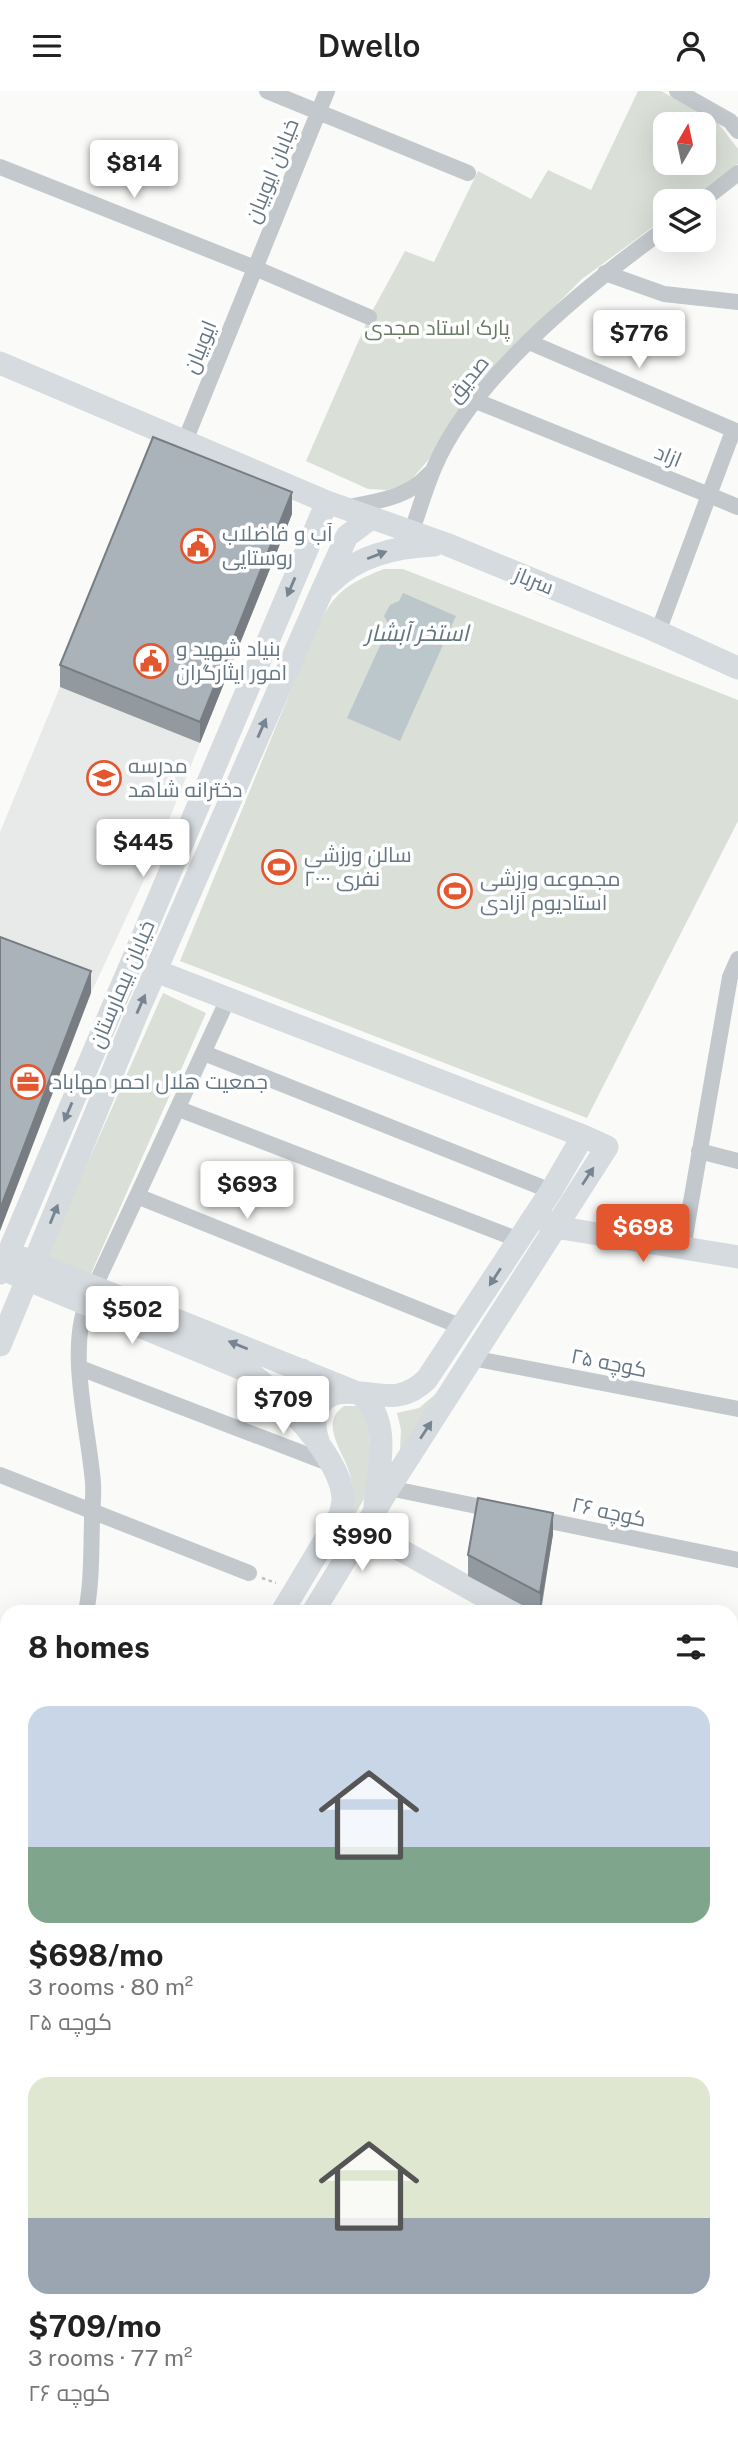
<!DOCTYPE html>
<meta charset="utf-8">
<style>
:root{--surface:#fff;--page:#f6f6f6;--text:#222;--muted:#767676;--accent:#e4572e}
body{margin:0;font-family:"Public Sans",Cairo,sans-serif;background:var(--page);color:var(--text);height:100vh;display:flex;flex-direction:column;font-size:26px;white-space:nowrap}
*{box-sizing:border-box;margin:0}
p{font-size:23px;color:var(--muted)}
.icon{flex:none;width:38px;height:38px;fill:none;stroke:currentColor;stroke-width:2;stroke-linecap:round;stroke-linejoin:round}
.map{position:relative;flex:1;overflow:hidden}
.panel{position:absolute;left:0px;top:1514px;width:738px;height:842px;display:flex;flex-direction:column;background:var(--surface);border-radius:21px 21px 0 0;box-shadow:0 7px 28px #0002}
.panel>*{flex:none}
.needle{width:46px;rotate:9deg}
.fabs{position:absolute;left:653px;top:21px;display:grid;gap:14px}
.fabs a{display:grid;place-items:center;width:63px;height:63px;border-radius:14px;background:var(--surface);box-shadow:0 7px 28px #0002;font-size:35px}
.price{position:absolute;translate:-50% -60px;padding:0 16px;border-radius:7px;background:#fff;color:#222;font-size:23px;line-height:46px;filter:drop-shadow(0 2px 4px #0008)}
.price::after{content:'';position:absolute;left:50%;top:42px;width:21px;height:16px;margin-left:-10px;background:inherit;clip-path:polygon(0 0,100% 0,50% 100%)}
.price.active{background:var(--accent);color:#fff}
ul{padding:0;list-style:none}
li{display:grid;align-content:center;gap:14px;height:371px;padding:0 28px}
li span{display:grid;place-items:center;height:217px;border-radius:21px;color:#555}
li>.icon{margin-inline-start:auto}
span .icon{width:126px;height:126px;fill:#fffc;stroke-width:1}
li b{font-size:30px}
h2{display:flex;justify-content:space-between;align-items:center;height:84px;padding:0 28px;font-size:30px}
header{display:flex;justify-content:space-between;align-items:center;height:91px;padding:0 28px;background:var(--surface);font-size:32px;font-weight:600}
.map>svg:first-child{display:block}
.built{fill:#e8e9e9}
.green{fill:#dadfd7;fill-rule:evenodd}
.water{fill:#bbc7cb}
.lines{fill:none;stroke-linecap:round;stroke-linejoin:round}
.path{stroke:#bbbfc2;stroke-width:2.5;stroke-dasharray:3.5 3.5;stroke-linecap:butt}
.street{stroke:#c3c8cc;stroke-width:16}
.secondary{stroke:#d6dbdf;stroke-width:23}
.wall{fill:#929a9f}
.shaded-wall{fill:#777d82}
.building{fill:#aab3b9;stroke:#777d82;stroke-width:2}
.oneway{fill:#768591}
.labels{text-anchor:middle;stroke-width:7;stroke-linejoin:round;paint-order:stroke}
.street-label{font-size:21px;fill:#657683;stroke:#fff}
.park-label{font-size:21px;fill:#687a64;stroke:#fff}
.poi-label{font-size:21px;fill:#657683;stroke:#fff;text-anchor:start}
.water-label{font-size:23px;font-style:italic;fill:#60757c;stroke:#fff}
</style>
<header><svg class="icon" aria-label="menu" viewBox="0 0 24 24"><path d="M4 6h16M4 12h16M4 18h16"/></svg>Dwello<svg class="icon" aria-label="person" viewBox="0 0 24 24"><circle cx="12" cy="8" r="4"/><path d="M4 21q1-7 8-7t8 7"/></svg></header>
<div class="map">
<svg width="738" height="2354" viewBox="0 0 738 2354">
<rect width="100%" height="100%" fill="#fafaf8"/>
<!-- built -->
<path class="built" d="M60,596L200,652L149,778L91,902L0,867V741Z
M0,1634L7,1637V1905L0,1916Z"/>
<!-- green -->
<path class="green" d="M638,0H661L718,32L738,58V73L688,110H665V127L582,188L481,289L429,368L412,388L401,395L387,399L368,398L306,370L369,226L405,160L434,171L478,80L531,108L548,79L591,99ZM665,33H704V72H665Z
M384,478H403L738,609V730L587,1027L180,870L309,555C330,509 335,497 384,478Z
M163,902L206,922L89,1187L44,1170Z
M438,1301L400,1359L401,1339L397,1322L419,1317Z
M344,1315H356L367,1321L372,1379L364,1408L338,1452C346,1433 354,1415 352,1394C351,1367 315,1335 344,1315Z"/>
<!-- water -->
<path class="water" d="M403,502L456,525L400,650L347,627L389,535L384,525L390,514L399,510Z"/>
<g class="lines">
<!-- path -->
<path class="path" d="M262,1487L276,1492"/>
<!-- street -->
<path class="street" d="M267,0L468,82
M677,0L730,30L738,40
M0,76L255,177L369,226
M702,110L738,82
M605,182L664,203L738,211
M529,251L738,341
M476,310L709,404L658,541
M733,340L709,404L738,416
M185,350L327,0
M345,417C375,410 407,408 429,383
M411,442C419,420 425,398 434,377C473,285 586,195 665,138
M204,962L551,1100
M179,1018L519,1149
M699,1060L738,1070
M137,1105L228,908
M683,1157L730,886L738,868
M472,1267L738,1318
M80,1277L331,1373
M0,1384L249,1482
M389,1397L496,1419
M535,1427L738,1469
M86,1521C92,1491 91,1461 92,1430C92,1417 94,1405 93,1392C89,1340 67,1260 87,1212L137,1105L462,1236
M0,1547L7,1549
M732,1692L738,1679
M732,1723L738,1724
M0,2039L7,2041
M0,2152L7,2156
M0,2247L7,2251
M732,2335L738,2321
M185,2348L195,2354
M388,2348L401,2354
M149,2354L152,2348
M313,2354L316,2348
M722,2354L725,2348"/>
<!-- secondary -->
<path class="secondary" d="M0,272L327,411L446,453L645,535L738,577
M328,494C356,465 394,456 434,454
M156,880L583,1045L607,1056L389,1397L313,1521
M546,1130L555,1136L738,1166
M22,1167L360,1303C397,1333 374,1390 374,1431L377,1439L388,1452
M0,1182L327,411
M14,1183L247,1280C278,1301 343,1369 343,1408C343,1413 341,1419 340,1424L282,1521
M0,1254L137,922L321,502L347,445L371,427
M279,1306L292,1309L305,1302L308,1289L302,1279
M319,1353C315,1342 313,1332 317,1320C329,1287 372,1308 398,1304C410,1302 418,1297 427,1288L551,1100L583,1045
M376,1448L388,1452L512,1521
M732,1637L738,1640
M732,1886L738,1867
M0,1946L7,1936
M732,1966L738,1947
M0,2001L7,1990
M732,2159L738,2162
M0,2353L2,2354
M538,2354L540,2348
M566,2354L568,2348"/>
</g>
<!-- wall -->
<path class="wall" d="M292,423L200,652L60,596V574Z
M553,1443L541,1521H535L468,1485V1464Z
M732,1764L738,1766V1800L732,1798Z
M732,2016L738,2022V2135L732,2132Z"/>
<!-- shaded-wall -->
<path class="shaded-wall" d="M292,401V423L200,652V631Z
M91,880V902L0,1140V1118Z
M553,1422V1443L540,1521V1502Z"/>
<!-- building -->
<path class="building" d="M153,346L292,401L200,631L60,574Z
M0,846L91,880L0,1118Z
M478,1407L553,1422L540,1502L468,1464Z
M732,1764L738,1766V1789L732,1787Z
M732,2016L738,2022V2113L732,2110Z"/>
<!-- one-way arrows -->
<defs><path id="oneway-solid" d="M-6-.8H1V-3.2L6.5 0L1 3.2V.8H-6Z" transform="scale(1.75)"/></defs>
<g class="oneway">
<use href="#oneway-solid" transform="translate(377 464) rotate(-21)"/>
<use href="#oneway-solid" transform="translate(291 496) rotate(113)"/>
<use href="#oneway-solid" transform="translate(262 637) rotate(-66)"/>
<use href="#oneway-solid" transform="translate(141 913) rotate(-66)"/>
<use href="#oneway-solid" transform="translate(68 1021) rotate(113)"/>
<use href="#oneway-solid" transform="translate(588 1085) rotate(-57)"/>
<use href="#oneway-solid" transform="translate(54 1123) rotate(-68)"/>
<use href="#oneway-solid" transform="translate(495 1186) rotate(123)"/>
<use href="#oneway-solid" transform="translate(238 1254) rotate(-158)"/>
<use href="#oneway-solid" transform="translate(426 1339) rotate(-57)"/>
</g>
<!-- icons -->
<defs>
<g id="civic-ring" transform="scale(1.75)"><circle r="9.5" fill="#fff" stroke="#e4572e" stroke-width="1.5"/><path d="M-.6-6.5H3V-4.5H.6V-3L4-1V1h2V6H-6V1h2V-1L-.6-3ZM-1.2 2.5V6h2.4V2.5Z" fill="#e4572e"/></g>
<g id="school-ring" transform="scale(1.75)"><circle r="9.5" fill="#fff" stroke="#e4572e" stroke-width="1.5"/><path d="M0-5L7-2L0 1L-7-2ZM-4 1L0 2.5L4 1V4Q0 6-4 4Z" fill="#e4572e"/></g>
<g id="stadium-ring" transform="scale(1.75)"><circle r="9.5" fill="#fff" stroke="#e4572e" stroke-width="1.5"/><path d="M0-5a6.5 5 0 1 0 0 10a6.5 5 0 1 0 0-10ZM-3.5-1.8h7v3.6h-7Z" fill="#e4572e"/></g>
<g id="office-ring" transform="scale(1.75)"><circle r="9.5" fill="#fff" stroke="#e4572e" stroke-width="1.5"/><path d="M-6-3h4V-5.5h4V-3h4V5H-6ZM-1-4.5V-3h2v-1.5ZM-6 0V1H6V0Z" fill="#e4572e"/></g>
</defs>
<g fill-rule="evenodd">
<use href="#civic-ring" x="198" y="455"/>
<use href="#civic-ring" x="151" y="570"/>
<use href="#school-ring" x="104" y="687"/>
<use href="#stadium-ring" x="279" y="776"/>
<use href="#stadium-ring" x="455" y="800"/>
<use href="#office-ring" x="28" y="991"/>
</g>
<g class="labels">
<!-- street labels -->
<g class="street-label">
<text transform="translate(272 80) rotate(-68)" y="7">خیابان ایوبیان</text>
<text transform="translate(200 256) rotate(-68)" y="7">ایوبیان</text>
<text transform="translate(468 288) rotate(-51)" y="7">صدیق</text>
<text transform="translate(668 365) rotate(22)" y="7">ازاد</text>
<text transform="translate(534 490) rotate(22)" y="7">سرباز</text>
<text transform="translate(122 893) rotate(-67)" y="7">خیابان بیمارستان</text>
<text transform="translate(609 1272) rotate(11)" y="7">کوچه ۲۵</text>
<text transform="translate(609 1421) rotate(12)" y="7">کوچه ۲۶</text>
</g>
<!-- park labels -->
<g class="park-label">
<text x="437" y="244">پارک استاد مجدی</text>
</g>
<!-- poi labels -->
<g class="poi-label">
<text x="222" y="450">آب و فاضلاب<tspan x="222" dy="24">روستایی</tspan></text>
<text x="176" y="565">بنیاد شهید و<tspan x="176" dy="24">امور ایثارگران</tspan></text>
<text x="128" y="682">مدرسه<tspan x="128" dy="24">دخترانه شاهد</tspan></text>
<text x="304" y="771">سالن ورزشی<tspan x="304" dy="24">۲۰۰۰ نفری</tspan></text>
<text x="480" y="795">مجموعه ورزشی<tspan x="480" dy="24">استادیوم آزادی</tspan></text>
<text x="52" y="998">جمعیت هلال احمر مهاباد</text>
</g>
<!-- water labels -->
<g class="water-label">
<text x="417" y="550">استخر آبشار</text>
</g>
</g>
</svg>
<div class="fabs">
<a><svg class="needle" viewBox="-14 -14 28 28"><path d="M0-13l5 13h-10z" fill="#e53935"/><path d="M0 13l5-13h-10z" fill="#767676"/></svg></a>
<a><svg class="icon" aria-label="layers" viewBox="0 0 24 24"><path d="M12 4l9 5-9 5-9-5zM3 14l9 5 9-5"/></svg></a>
</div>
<b class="price" style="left:134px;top:109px">$814</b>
<b class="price" style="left:639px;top:279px">$776</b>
<b class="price" style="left:143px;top:788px">$445</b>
<b class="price" style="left:247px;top:1130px">$693</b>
<b class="price active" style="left:643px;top:1173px">$698</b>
<b class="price" style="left:132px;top:1255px">$502</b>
<b class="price" style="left:283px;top:1345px">$709</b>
<b class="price" style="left:362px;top:1482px">$990</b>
<section class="panel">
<h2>8 homes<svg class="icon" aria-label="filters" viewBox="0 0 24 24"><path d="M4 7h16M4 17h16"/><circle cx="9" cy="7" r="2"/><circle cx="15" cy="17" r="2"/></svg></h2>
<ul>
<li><span style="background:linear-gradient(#c9d6e8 65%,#7fa58c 0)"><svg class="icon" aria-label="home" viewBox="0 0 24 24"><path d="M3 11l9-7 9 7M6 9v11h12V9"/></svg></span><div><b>$698/mo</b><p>3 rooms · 80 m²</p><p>کوچه ۲۵</p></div></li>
<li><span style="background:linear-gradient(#dfe7d0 65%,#9aa5b1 0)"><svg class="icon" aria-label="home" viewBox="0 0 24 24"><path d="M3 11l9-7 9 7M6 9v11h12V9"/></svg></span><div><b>$709/mo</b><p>3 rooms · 77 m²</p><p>کوچه ۲۶</p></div></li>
</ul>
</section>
</div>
